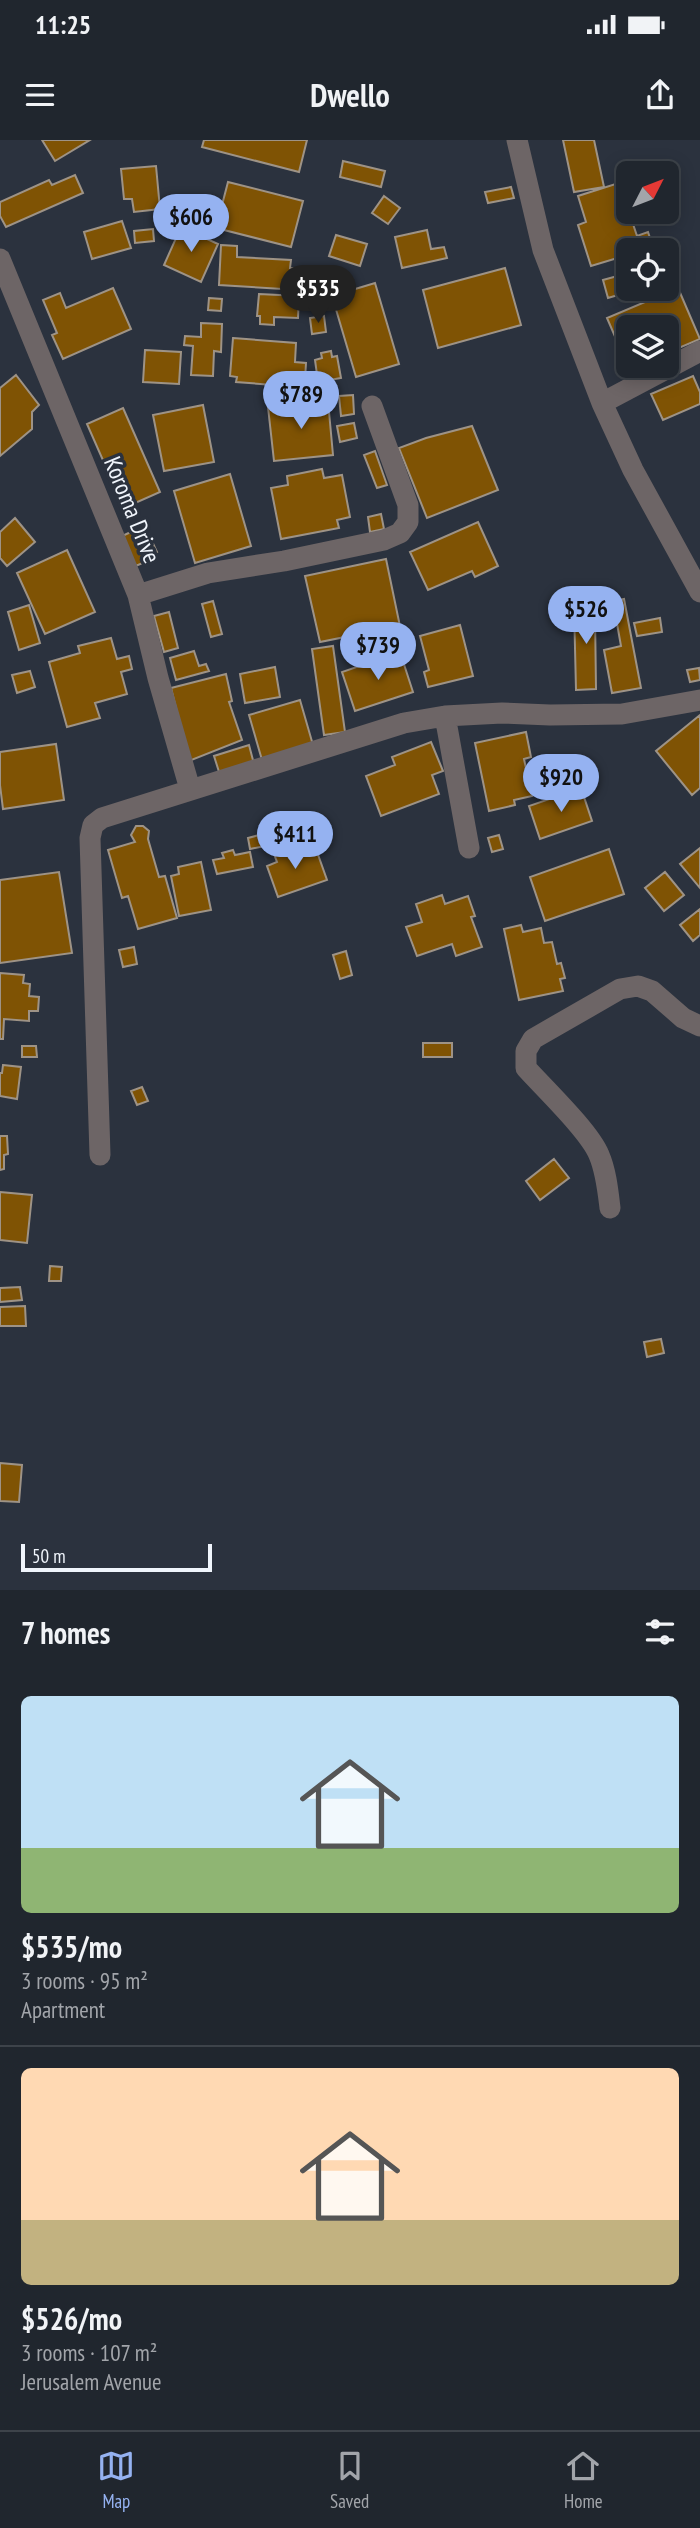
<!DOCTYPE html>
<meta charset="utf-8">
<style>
:root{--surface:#20262e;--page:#282e36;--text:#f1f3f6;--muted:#a2a5aa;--line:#3d434a;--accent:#95b2f1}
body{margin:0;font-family:"PT Sans Narrow",sans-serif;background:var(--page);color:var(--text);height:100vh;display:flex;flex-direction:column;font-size:26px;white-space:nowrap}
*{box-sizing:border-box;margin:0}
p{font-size:23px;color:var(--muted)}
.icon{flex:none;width:38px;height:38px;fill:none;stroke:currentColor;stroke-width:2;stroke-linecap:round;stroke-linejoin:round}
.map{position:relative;height:1450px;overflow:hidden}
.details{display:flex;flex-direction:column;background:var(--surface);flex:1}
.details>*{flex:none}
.needle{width:46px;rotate:48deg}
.fabs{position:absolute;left:616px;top:21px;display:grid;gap:14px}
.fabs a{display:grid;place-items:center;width:63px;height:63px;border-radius:10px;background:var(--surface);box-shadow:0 4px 18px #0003,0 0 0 2px var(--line);font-size:35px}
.scale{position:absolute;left:21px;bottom:18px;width:191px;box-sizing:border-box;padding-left:7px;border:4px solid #f0f5fc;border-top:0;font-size:19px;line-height:24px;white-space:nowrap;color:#f0f5fc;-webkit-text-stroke:5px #2b323e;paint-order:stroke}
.price{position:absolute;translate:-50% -60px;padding:0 16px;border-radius:24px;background:var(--accent);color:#111;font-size:23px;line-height:46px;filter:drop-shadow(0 2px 4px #0008)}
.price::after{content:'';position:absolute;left:50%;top:42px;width:21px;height:16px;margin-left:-10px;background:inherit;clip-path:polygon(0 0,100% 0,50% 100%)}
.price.current{background:#222;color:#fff}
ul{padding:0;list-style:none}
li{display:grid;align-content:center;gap:14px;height:371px;padding:0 21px}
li+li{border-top:2px solid var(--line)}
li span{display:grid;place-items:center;height:217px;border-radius:10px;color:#555}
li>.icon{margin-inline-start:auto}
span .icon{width:126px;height:126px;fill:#fffc;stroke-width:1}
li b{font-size:30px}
h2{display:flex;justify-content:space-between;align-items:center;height:84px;padding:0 21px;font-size:30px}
.status{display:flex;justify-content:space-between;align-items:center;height:49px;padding:0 35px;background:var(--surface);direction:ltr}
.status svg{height:19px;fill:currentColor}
header{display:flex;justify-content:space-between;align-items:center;height:91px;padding:0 21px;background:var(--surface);font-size:32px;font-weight:600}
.menu{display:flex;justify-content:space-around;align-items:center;height:98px;border-top:2px solid var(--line);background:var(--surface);font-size:19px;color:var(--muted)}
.menu a{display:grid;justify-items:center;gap:4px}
.menu .current{color:var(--accent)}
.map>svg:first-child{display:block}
.building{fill:#7f5304;stroke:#9e9386;stroke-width:2}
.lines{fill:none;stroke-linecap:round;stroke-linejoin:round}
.minor{stroke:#6d6566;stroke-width:21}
.labels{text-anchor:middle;stroke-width:7;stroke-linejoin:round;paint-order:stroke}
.street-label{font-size:24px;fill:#f0f5fc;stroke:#2b323e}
</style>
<div class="status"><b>11:25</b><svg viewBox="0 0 49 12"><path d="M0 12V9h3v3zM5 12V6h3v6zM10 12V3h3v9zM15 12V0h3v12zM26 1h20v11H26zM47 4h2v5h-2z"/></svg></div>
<header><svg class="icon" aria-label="menu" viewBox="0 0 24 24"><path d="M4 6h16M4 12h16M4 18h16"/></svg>Dwello<svg class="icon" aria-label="share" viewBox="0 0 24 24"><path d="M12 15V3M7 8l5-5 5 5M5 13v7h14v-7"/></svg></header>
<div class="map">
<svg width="700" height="1450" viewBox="0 0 700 1450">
<rect width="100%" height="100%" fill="#2b323e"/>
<!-- building -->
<path class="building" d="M42,0H90L55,21Z
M204,0H307L299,32L202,7Z
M563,0H594L604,47L574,52Z
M343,21L385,31L381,47L340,37Z
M156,26L160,69L134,72L132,59H124L121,29Z
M75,35L83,53L6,87L0,76V62L49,40L52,45Z
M628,40V72H640L643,81L633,84L637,96L648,92L654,110H628L627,126L624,116L591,126L578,85L586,82L578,56Z
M228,42L303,61L291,107L216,88Z
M511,47L514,58L488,63L485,52Z
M384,56L400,68L388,84L372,73Z
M122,81L131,108L92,119L84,92Z
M181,87L218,104L201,142L164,125Z
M153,89L154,101L135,103L134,91Z
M427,90L431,109L444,107L447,118L402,128L395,97Z
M336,95L367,104L360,126L329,116Z
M221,105L237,106V117L291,120L290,128L300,129L299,150L219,145Z
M505,128L521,185L438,208L423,150Z
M628,133V149H638L608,158L603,140Z
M375,143L399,224L356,237L332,156Z
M113,148L131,189L63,219L52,195L57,193L43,160L60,153L66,168Z
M678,148L700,199L667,213V187H628V226H636L629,229L607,178Z
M259,154L299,156L298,178L274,177V185L260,184V176H257Z
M209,158L222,159L221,171L208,170Z
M324,176L326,192L312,194L310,178Z
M201,183L222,184L221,212L214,211L213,236L191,235L193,206L184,205L185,196L201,197Z
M233,198L296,203L295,222L306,223L305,240L311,241L310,248L236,242L237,237L230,236Z
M145,210L181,212L179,244L143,242Z
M331,211L332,217L337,216L341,238L318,242L315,220L322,218L321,213Z
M16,235L39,265L32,272V289L0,316V248Z
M693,236L700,252V264L663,280L651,254Z
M353,255L354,274L341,276L339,256Z
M328,261L333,315L274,321L268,267Z
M203,265L214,322L164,331L153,275Z
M123,268L160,352L124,368L87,284Z
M354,283L357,298L340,302L337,286Z
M472,286L498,350L427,378L399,308L426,298Z
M375,311L387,345L377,348L364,315Z
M322,329L324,338L342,335L350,377L337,380L339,388L281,399L271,348L288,345L287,336Z
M230,334L251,406L195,423L174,351Z
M381,374L384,389L370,392L368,377Z
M15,378L35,402L7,426L0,418V392Z
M478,382L498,426L475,437L472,431L428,450L410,412Z
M133,391L136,400L149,395L157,412L141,419L143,423L133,427L120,397Z
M67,410L95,472L45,494L17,433Z
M386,419L402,496L358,506L355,495L320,502L305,436Z
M624,459L641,548L612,553L604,510L621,506L613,461Z
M213,461L222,494L211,497L202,464Z
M29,465L40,503L19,510L8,472Z
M604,465V474H595L596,549L576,550L574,466Z
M169,472L178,508L164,512L154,476Z
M660,478L662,492L637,496L634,483Z
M460,485L473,536L428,547L424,532L429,530L420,496Z
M111,498L117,519L129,516L132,529L121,532L127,554L95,563L100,578L67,587L49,522L80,513L78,506Z
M333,506L345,592L324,595L312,509Z
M194,511L199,526L206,524L209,531L176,540L170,518Z
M400,512L413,552L355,571L342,532Z
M275,527L280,557L245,563L240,534Z
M699,528L700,540L690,542L687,530Z
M30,531L35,547L17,553L12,535Z
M226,534L232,561L229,562L242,600L189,621L171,548Z
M300,560L313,605L262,620L249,575Z
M700,575V648L692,655L656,611Z
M526,592L531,617L524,619L532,656L514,660L515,665L489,671L475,603Z
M431,602L443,631L432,635L439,654L381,676L366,636L395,625L392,617Z
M56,604L64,660L3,669L0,645V612Z
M249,605L254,624L220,635L214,616Z
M581,648L592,681L540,699L529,666Z
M136,686H143L149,691L148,699L159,737L165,736L177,778L138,789L128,756L122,758L108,710L135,702L131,695Z
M263,694L265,706L250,709L248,698Z
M499,695L503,709L492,712L488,698Z
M283,702L289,718L316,709L327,740L278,757L267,726L277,722L271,706Z
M700,708V748L680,724Z
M609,709L624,754L545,781L530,737Z
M233,710L235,715L250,712L253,727L217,734L213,720L224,718L222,713Z
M201,722L211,770L179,776L171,736L179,734L178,727Z
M59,732L72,813L0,823V740Z
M665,732L684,755L664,771L645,748Z
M442,755L445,764L468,756L475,776L471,777L482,807L456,816L452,804L417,816L406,787L422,782L416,764Z
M700,769V795L693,801L680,785Z
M521,785L523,792L541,788L544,803L552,802L557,824L561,823L565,838L560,839L563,851L519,860L504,789Z
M134,807L137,824L123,827L119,810Z
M346,811L352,835L340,839L333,815Z
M0,833L24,835L23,843L30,844L29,856L39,857L38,871H29V881L4,879L3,899H0Z
M423,903H452V917H423Z
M22,906H36L37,917H22Z
M3,925L21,927L17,959L0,956V933H2Z
M142,947L148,961L137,965L131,951Z
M0,996H7L8,1014L4,1015V1029L0,1030Z
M554,1019L569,1038L540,1060L526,1041Z
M0,1052L32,1055L27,1103L0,1100Z
M50,1126L62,1127L61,1141H49Z
M20,1147L22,1160L0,1162V1148Z
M25,1166L26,1186H0V1167Z
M661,1199L664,1213L647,1217L644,1202Z
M0,1323L22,1325L19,1362L0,1361Z"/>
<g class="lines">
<!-- minor -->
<path class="minor" d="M517,0L543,110L602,263L633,330L700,452
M0,119L138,455L158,538L190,649
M602,263L700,211
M138,455L208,433L284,421L384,400L400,393L408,382V365L372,266
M445,576L469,708
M100,1015L90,698L93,685L102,678L404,583L445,576L502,573L550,575L622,574L700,560
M610,1068C608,1051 606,1031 599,1015C590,992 544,948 526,928V911L533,899L620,849L638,846L652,851L683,878L700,886"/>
</g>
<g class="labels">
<!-- street labels -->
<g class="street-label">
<text transform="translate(132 370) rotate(68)" y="8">Koroma Drive</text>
</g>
</g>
</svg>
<div class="fabs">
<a><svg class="needle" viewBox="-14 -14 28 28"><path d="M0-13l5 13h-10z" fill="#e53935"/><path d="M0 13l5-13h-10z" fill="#a2a5aa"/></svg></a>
<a><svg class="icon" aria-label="locate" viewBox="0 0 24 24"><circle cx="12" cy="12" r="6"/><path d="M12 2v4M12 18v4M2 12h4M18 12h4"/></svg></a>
<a><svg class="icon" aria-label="layers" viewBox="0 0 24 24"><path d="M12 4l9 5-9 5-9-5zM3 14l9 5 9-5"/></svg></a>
</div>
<div class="scale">50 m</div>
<b class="price" style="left:191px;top:114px">$606</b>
<b class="price current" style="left:318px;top:185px">$535</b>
<b class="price" style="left:301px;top:291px">$789</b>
<b class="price" style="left:586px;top:506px">$526</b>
<b class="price" style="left:378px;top:542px">$739</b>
<b class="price" style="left:561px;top:674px">$920</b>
<b class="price" style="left:295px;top:731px">$411</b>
</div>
<section class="details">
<h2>7 homes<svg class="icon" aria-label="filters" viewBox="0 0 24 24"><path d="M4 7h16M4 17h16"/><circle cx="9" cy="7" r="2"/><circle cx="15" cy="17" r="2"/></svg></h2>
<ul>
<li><span style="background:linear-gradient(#bfe0f5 70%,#8fb573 0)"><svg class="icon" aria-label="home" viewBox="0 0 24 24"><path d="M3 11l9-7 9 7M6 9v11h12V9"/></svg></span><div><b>$535/mo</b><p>3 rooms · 95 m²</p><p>Apartment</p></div></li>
<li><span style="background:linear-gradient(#ffd9b3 70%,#c2b280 0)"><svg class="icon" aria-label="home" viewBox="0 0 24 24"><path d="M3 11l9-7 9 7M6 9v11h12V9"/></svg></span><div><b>$526/mo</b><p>3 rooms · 107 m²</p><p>Jerusalem Avenue</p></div></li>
</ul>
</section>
<nav class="menu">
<a class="current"><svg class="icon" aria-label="map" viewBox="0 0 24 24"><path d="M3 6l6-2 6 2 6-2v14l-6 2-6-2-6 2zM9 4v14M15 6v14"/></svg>Map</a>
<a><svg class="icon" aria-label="saved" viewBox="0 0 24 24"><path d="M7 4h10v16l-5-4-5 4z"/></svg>Saved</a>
<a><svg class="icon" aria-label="home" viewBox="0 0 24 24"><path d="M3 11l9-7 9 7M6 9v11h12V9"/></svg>Home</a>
</nav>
